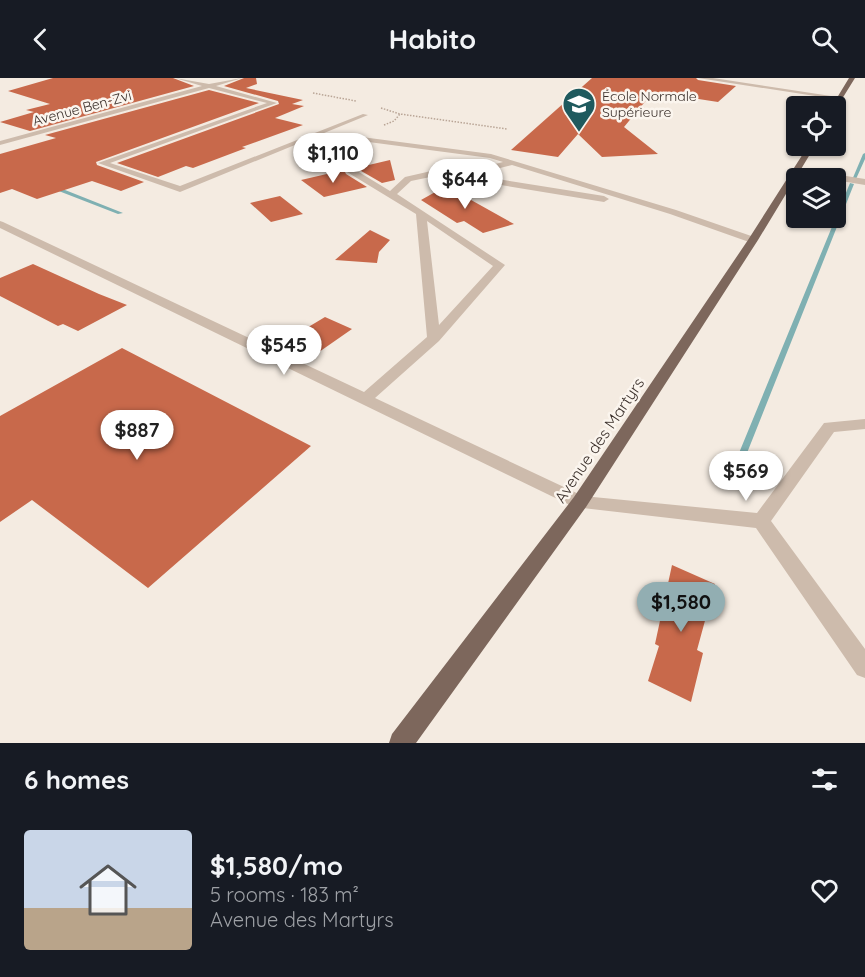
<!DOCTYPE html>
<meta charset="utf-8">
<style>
:root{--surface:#171b24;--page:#20242c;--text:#f1f3f6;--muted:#9ea1a6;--accent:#92aeb2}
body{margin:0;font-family:Quicksand,sans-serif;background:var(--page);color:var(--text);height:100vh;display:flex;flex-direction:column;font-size:22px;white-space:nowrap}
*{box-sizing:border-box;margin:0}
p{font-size:20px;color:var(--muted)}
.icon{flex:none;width:33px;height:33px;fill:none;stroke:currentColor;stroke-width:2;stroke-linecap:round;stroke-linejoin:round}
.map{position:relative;height:665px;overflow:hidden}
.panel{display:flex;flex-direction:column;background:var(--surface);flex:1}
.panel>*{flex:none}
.controls{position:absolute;left:786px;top:18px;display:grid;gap:12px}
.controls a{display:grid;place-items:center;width:60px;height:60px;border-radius:6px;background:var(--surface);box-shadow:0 2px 4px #0004;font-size:30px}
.price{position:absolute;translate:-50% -51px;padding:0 14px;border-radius:21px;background:#fff;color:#222;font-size:20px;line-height:39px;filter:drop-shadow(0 2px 3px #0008)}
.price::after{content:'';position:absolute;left:50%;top:36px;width:18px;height:14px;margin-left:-9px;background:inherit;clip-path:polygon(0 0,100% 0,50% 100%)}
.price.current{background:var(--accent);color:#111}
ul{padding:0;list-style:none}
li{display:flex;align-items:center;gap:18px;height:150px;padding:0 24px}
li span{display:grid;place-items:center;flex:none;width:168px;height:120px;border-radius:6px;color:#555}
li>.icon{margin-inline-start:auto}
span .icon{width:72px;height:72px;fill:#fffc;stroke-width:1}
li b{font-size:26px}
h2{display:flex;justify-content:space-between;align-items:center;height:72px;padding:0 24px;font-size:26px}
header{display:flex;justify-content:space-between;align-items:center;height:78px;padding:0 24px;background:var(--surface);font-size:27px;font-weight:700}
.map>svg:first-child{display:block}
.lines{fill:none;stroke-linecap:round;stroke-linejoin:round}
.stream{fill:#7fb0b2;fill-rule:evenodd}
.building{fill:#c8694b}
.path{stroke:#b9a596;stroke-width:1.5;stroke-dasharray:1.5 1.5;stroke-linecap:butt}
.minor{fill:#cdbbac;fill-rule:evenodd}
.major{fill:#7d675c;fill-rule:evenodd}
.labels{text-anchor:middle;stroke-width:5;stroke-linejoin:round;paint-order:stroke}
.far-poi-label{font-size:14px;fill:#3b302b;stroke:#fbf5ee;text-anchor:start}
.far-street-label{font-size:14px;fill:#3b302b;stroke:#fbf5ee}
.street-label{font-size:16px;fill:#3b302b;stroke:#fbf5ee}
</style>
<header><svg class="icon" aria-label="back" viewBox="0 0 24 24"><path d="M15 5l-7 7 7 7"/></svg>Habito<svg class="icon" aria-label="search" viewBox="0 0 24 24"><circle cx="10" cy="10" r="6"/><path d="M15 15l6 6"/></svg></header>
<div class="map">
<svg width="865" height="665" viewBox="0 0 865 665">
<rect width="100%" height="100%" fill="#f4ebe1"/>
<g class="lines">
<!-- stream -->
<path class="stream" d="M865,75V81L856,101L852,102L863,76Z
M850,105L854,106L747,375L746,377H740L739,375Z
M51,108H55L123,135L118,136L51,110Z"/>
</g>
<!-- building -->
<path class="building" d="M53,0H173L194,8L30,53L0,44L34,34L26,32L50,26L8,13Z
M244,0H256L257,6L246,10L303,22L292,26L304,28L275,40L303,47L242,69L246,70L193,90L186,88L158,99L117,85L279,26L278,23L224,8Z
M592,0H696L698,2L736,8L718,24L653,14L624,49L658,76L602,79L578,56L558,79L511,72Z
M209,12L259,25L96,84L97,87L144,104L121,113L92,103L37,121L12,111L0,115V76L56,60L45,57Z
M390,82L395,102L382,105L356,90Z
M344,92L346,96L367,109L324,119L301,102Z
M446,108L514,146L483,155L464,143L457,145L421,122Z
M280,118L303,136L271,144L250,125Z
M370,152L390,162L379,174L377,185L335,182Z
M33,186L99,216L127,227L78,253L63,246L58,248L0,218V200Z
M325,239L352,251L319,274L290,260Z
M122,270L311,368L148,510L32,422L0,444V338Z
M672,487L715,506L697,572L703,575L691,624L648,603L659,568L655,566Z"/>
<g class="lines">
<!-- path -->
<path class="path" d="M313,15L356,23
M381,30L400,36L507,51
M384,47L394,43L400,36"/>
<!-- minor -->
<path class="minor" d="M175,0L209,6L242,0L216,8L277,25L110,85L180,108L363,36L368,37L180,114L98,85L267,25L209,10L0,67V63L202,8Z
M698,0H713L844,20L841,22Z
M339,56L491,76L676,132L757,160V164H749L670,136L512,87L472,97L604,118L609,121L604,124L440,97L411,103L397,116L505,187L439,263L375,320L583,418L757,435L824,345L865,341V351L834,354L771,443L865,571V600L857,597L756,450L574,429L0,150V143L3,144L364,314L427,259L416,136L347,94ZM346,61L490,80L503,84L461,95L440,91L405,99L390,113L354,91ZM427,143L493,188L439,247Z
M796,90L865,101V107L793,95L792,93Z"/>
<!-- major -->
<path class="major" d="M849,0H855L837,29L832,28Z
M808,68H815L758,162L586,429L416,665H389L392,656L574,419L748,162Z"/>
</g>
<!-- icons -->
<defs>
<g id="school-pin" transform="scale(1.725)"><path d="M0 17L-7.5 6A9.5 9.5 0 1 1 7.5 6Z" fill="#1f5a5e" stroke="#fbf5ee"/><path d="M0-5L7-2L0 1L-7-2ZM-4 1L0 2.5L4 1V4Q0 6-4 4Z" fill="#fff"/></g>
</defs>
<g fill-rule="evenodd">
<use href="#school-pin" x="579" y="26"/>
</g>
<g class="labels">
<!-- far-poi labels -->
<g class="far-poi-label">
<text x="602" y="23">École Normale<tspan x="602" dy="16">Supérieure</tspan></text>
</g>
<!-- far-street labels -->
<g class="far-street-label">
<text transform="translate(82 30) rotate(-15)" y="5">Avenue Ben-Zvi</text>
</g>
<!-- street labels -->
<g class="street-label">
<text transform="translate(599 362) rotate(-56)" y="6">Avenue des Martyrs</text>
</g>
</g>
</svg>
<div class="controls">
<a><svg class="icon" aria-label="locate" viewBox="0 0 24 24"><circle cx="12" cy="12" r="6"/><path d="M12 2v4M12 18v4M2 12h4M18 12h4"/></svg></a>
<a><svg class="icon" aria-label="layers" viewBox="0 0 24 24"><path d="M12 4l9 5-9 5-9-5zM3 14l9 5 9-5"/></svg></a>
</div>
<b class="price" style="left:333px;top:106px">$1,110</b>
<b class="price" style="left:465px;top:132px">$644</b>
<b class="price" style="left:284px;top:298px">$545</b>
<b class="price" style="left:137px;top:383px">$887</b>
<b class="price" style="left:746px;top:424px">$569</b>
<b class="price current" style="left:681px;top:555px">$1,580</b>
</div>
<section class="panel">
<h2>6 homes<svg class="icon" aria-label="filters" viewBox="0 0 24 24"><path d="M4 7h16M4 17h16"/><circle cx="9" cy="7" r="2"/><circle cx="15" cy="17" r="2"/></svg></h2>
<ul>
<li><span style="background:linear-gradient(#c9d6e8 65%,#b9a48a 0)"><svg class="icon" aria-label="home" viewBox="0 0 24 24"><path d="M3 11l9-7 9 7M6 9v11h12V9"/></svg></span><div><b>$1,580/mo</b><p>5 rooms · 183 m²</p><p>Avenue des Martyrs</p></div><svg class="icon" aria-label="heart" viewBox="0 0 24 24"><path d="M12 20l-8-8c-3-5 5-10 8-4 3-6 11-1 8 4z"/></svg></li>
</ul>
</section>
